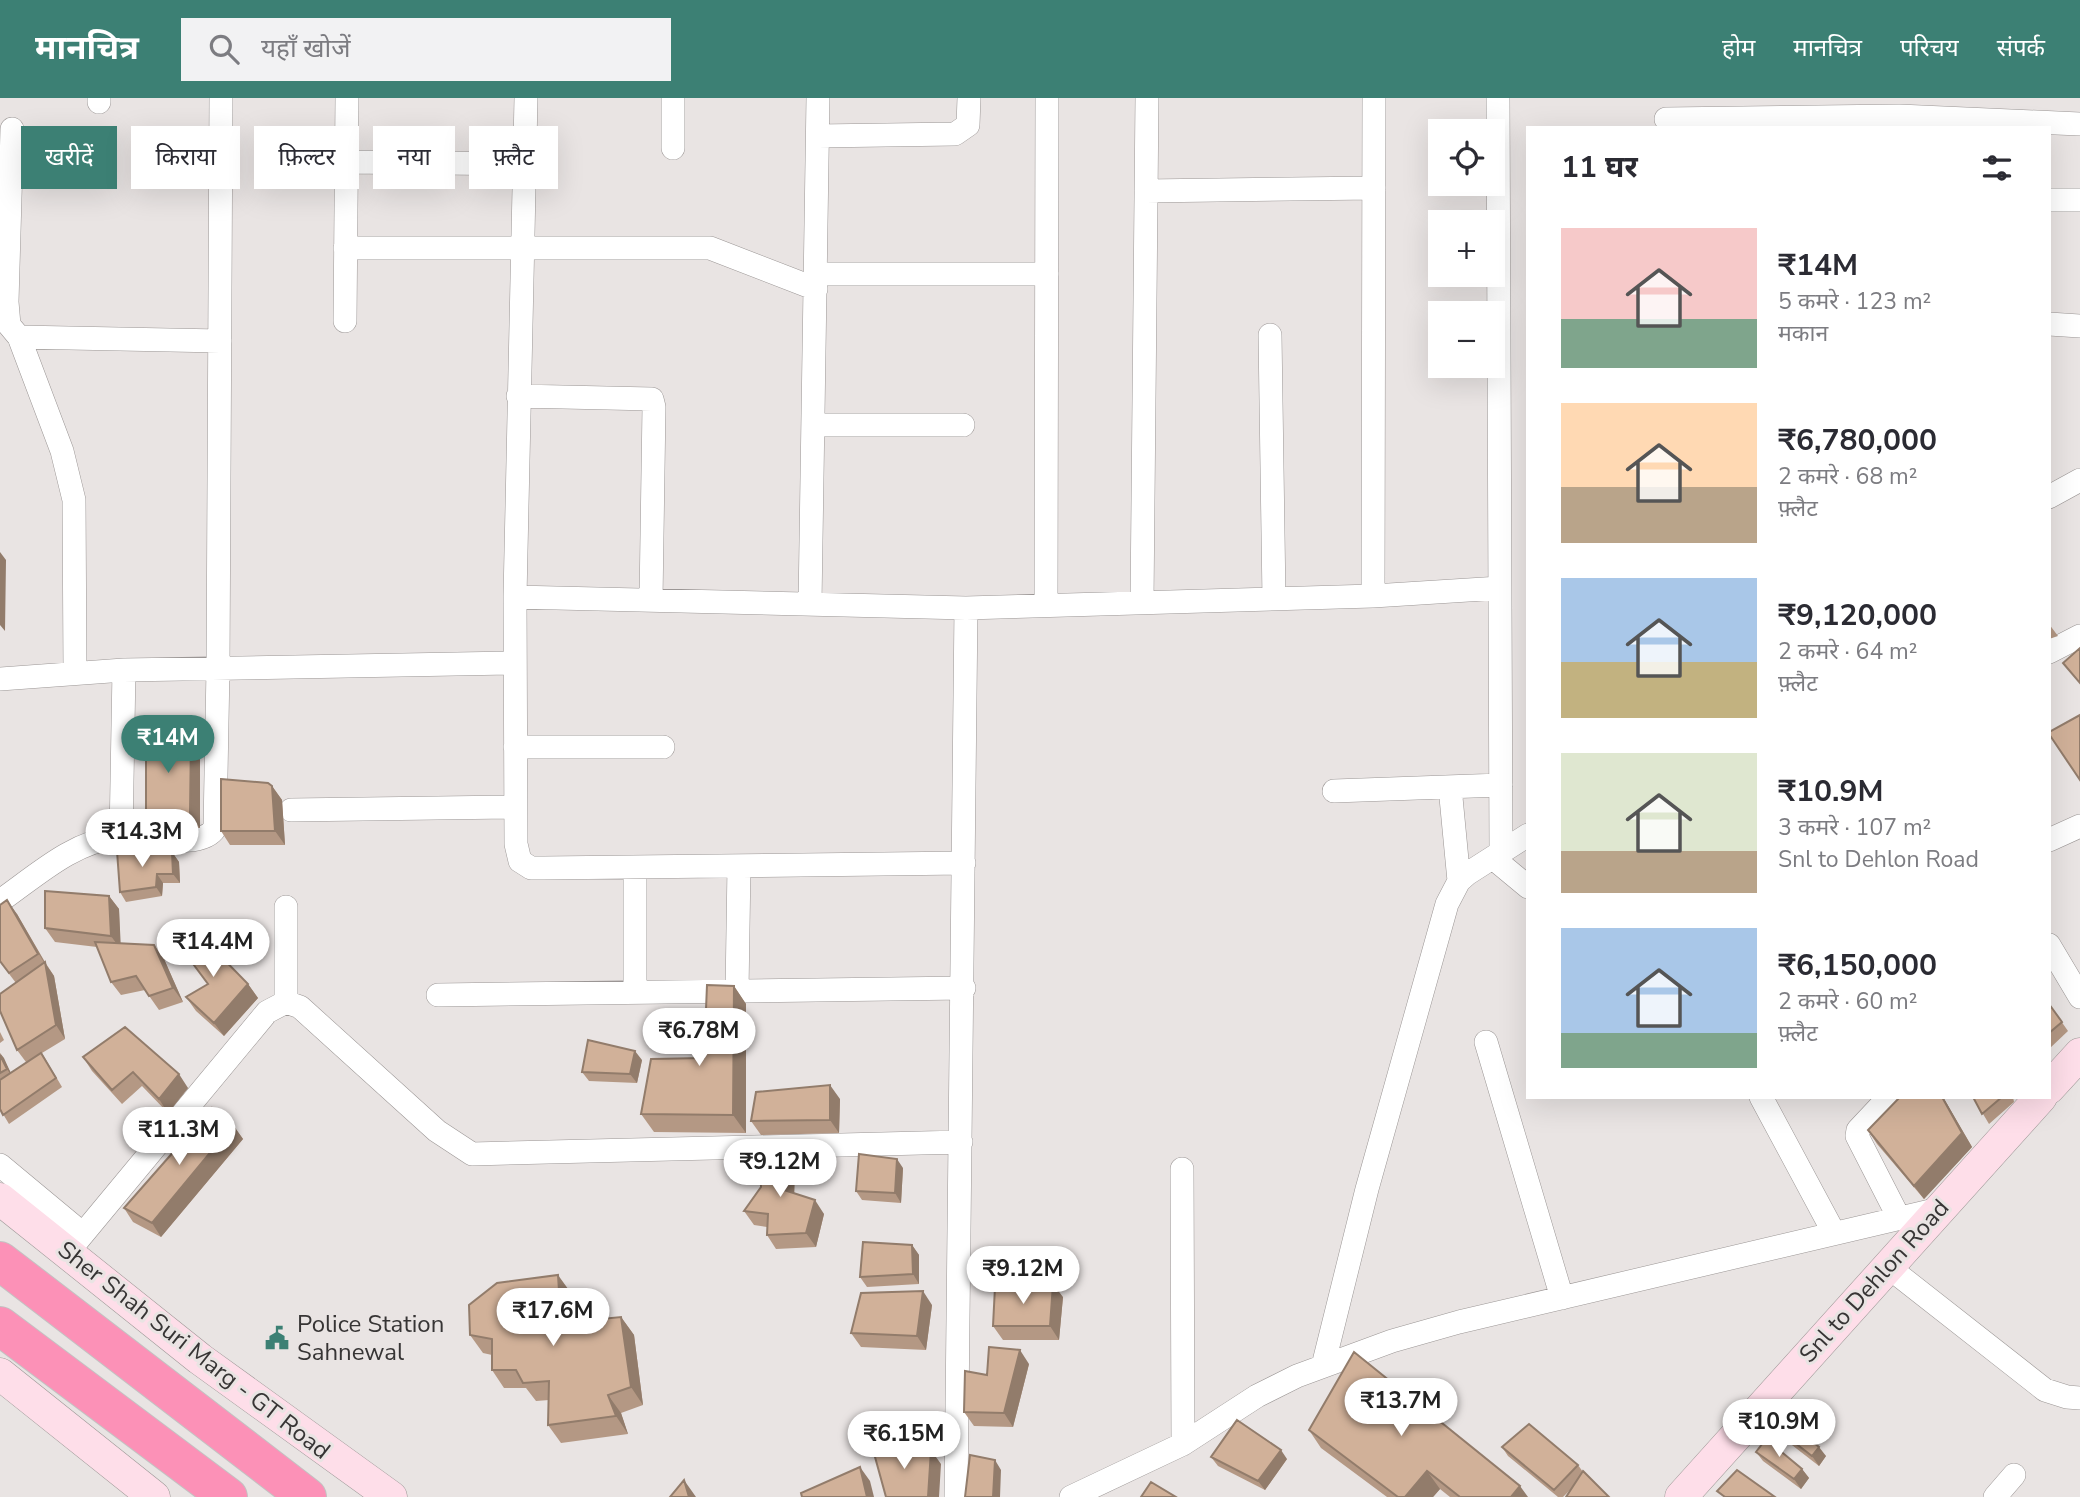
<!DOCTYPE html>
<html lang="hi">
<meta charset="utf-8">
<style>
:root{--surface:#fff;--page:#f2f2f3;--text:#2b2b33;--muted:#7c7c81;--accent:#3c8074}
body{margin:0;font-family:"Nunito Sans","Noto Sans Devanagari",sans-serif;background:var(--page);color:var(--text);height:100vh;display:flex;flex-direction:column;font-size:26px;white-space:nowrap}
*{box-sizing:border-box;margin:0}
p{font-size:23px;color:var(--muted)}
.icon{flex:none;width:38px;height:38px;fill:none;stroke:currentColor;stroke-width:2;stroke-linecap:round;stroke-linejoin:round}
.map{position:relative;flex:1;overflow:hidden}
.drawer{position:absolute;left:1526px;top:28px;width:525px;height:973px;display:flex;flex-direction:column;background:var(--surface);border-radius:0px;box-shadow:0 7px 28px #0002}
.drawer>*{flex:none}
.guide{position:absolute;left:21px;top:28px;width:665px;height:63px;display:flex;gap:14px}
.controls{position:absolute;left:1428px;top:21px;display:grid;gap:14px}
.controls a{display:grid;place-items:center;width:77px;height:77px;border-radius:0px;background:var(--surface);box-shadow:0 7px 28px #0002;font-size:35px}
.price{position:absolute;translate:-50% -60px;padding:0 16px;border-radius:24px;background:#fff;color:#222;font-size:23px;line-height:46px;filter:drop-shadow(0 2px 4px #0008)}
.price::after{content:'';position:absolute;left:50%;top:42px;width:21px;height:16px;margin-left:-10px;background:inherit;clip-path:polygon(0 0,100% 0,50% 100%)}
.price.selected{background:var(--accent);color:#fff}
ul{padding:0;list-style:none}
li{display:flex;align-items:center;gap:21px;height:175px;padding:0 35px}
li span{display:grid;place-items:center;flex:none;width:196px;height:140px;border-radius:0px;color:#555}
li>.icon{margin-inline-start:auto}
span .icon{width:84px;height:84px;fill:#fffc;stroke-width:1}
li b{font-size:30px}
h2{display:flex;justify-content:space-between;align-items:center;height:84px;padding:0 35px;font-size:30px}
.chip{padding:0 24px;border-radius:0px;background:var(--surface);box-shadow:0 7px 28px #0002;font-size:24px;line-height:63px}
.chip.selected{background:var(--accent);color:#fff}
header{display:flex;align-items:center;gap:42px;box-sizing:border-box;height:98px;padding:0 35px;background:var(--accent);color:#fff}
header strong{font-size:33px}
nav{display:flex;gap:38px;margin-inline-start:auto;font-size:24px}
.search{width:490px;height:63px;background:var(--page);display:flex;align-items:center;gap:18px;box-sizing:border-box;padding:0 24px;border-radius:0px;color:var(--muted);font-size:26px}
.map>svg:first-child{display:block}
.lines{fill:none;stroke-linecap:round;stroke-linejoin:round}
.street-casing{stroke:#9b9695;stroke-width:24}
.secondary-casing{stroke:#9b9695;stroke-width:33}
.highway-casing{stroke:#c3c2c2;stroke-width:40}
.street{stroke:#fff;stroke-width:23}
.secondary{stroke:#fedee9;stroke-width:32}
.highway{stroke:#fc91b7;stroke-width:38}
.wall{fill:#b49884}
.shaded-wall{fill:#927c6b}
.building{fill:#d1b199;stroke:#927c6b;stroke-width:2}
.labels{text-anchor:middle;stroke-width:6;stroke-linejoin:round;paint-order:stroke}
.street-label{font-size:24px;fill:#373535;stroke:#e9e4e3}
.poi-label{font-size:24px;fill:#373535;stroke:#e9e4e3;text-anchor:start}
</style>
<header>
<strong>मानचित्र</strong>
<div class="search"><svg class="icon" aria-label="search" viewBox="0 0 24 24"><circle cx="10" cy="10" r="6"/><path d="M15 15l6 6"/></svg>यहाँ खोजें</div>
<nav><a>होम</a><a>मानचित्र</a><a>परिचय</a><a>संपर्क</a></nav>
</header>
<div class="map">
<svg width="2080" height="1399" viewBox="0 0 2080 1399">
<rect width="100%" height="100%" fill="#e9e4e3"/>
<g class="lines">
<!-- street casing -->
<g class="street-casing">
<path id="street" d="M99,0V4
M526,0L515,499L516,746L520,763L531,770H544L964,765
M1498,0L1501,754
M1666,21L1899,18L2080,26
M12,31L7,204L9,227L19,239L220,243
M818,38L955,36L968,27L969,0
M673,50V0
M346,64L524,66
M1146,93L1374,90
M2049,102H2080
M345,150H710L816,191
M816,176H1047
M345,223L347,0
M2049,226L2080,228
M1270,237L1274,501
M19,239L62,353L74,402L75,573
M518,298L652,301L654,309L651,502
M814,327H963
M2049,399L2080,382
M1373,498L1374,0
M515,499L966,510L1373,498L1500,490
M1142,504L1147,0
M810,506L818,0
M1046,507L1047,0
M2049,554L2080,538
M0,581L124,572L515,565
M515,649H663
M1450,689L1459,783
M1334,693L1501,687
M291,712L515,709
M121,739L124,572
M2049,742L2080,728
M1493,760L1528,789
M0,803C36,778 72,744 117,739C140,737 202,753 215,730L218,571L221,0
M286,809V904
M2049,847L2080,899
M737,893L739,768
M635,894V769
M438,897L964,890
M1486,944L1562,1200
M1761,999L1834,1135
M1889,999L1858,1032L1857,1038L1899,1120
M0,1067L83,1136
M1182,1071L1183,1346
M68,1154L267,914L286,904L300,909L437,1033L472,1056L961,1044
M1887,1168L2045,1292L2067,1299L2080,1300
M1323,1268L1367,1091L1447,806L1459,783L1467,776L1528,737
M956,1399L966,510
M1071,1399L1183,1346L1257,1298L1297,1278L1392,1243L1459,1224L1939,1111
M1995,1399L2014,1377"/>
</g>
<!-- secondary casing -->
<g class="secondary-casing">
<path id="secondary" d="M2049,990L2080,956
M0,1101L200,1261L391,1399
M0,1276L154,1399
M1681,1399L2041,999"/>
</g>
<!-- highway casing -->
<g class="highway-casing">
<path id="highway" d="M0,1163L307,1399
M0,1228L228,1399"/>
</g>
<!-- street -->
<use href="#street" class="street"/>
<!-- secondary -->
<use href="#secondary" class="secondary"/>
<!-- highway -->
<use href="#highway" class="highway"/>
</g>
<!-- wall -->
<path class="wall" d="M2049,526L2058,538L2049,541Z
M200,652V730L156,729L146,716Z
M272,688L282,702L285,747H230L221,733Z
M172,754L179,764L180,785H163L162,798L126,804L120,794Z
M109,798L119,811L120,845L164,861L183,904L159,912L145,892L121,897L111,884L97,849L55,844L45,830Z
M0,807L17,816L45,864L54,878L65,941L42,955L62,989L9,1026L0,1011V955L11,975L26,964L17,952L16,885L0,864Z
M248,886L258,900L224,938L196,913L186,899Z
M734,888L746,906V1035L654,1034L641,1016L704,960Z
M2049,906L2068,933L2049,951Z
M0,934L4,942L0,945Z
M83,959L188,990L168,1015L142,988L122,1006L92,973Z
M642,962L637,985L589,983L582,974Z
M1900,999H1943L1972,1049L1924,1101L1877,1046L1868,1032Z
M1973,999H2013L2014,1004L1989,1026Z
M840,1001L839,1035L761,1037L751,1023Z
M233,1027L243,1041L161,1139L133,1124L124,1110Z
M795,1068L794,1095L824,1116L816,1149L776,1151L767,1137V1129L754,1127L744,1113Z
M903,1070L901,1105L862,1102L856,1093Z
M912,1147L919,1157V1186L867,1189L860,1179Z
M571,1195L572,1223L621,1219L634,1237L643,1307L621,1315L628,1336L561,1345L548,1327L549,1302L536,1303L526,1290H504L492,1272V1257L483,1255L470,1237Z
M1063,1199L1059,1242H1003L993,1228Z
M932,1207L926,1252L861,1249L851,1235Z
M1029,1266L1013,1329L974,1328L964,1314L987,1277Z
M1773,1328L1826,1358L1819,1368L1779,1337Z
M1309,1332L1528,1399H1450L1440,1391L1433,1399H1387L1321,1350Z
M1502,1349L1578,1367L1583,1374L1573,1389L1563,1399H1558L1508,1358Z
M1756,1354L1802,1371L1809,1380L1801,1391L1763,1363Z
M1211,1359L1287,1361L1265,1392L1218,1368Z"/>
<!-- shaded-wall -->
<path class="shaded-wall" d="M0,454L6,462L5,533L0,527Z
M191,638L200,652V730L190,716Z
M272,688L282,702L285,747L275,733Z
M172,754L179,764L180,785L173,776Z
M157,776L163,785L162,798L156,789Z
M109,798L119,811L121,852L111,838Z
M7,802L17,816L45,865L54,878L65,941L56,927L45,866Z
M154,847L164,861L183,904L173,890Z
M248,886L258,900L224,938L214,925Z
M734,888L746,906V1035L733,1017Z
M635,953L642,962L637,985L630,976Z
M0,955L4,960L13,980L7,971Z
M179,976L188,990L168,1015L159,1001Z
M830,987L840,1001L839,1035L830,1022Z
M1942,999H1943L1972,1049L1924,1101L1914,1088Z
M233,1027L243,1041L161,1139L152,1125Z
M786,1055L795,1068L794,1105L784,1092Z
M897,1061L903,1070L901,1105L895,1095Z
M815,1102L824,1116L816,1149L806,1135Z
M912,1147L919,1157V1186L913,1176Z
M558,1177L571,1195L573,1243L561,1225Z
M1053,1186L1063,1199L1059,1242L1050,1228Z
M923,1193L932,1207L926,1252L917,1238Z
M621,1219L634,1237L643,1307L631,1289Z
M1020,1252L1029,1266L1013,1329L1004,1315Z
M608,1297L621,1315L628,1336L616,1318Z
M1819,1349L1826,1358L1819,1368L1812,1358Z
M931,1352L941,1366L939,1399H928Z
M1281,1352L1287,1361L1265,1392L1258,1383Z
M995,1362L1001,1372L1000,1399H993Z
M860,1369L870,1383L874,1399H867Z
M1802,1371L1809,1380L1801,1391L1794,1381Z
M1427,1373L1440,1391L1433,1399H1405Z
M684,1382L696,1399H689Z
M1520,1388L1528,1399H1511Z"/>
<!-- building -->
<path class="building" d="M2080,550V585L2063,565Z
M2080,617V682L2049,636V634Z
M146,637L191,638L190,716H146Z
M221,681L268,685L272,688L275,733H221Z
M117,753L172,754L173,776H157L156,789L120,794Z
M45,793L109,798L111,838L45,830Z
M7,802L38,856L9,875L0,863V807Z
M202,839L248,886L214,925L186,899L208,886L179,847Z
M95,844L154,847L173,890L149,898L136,878L111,884Z
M45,864L56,927L17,952L0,913V896Z
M707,887L734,888L733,1017L641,1016L651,961L704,960Z
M2049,906L2062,924L2049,935Z
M125,929L179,976L159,1001L133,974L112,992L83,959Z
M588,942L635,953L630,976L582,974Z
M41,955L56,980L3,1017L0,1011V982Z
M0,957L7,971L0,975Z
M830,987V1022L751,1023L756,994Z
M1900,999H1942L1962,1035L1914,1088L1868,1032Z
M1973,999H2002L1982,1016Z
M212,1010L233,1027L152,1125L124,1110Z
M759,1055H786L784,1092L815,1102L806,1135L767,1137L768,1116L744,1113L761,1089Z
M859,1056L897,1061L895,1095L856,1093Z
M863,1144L912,1147L913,1176L860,1179Z
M558,1177L561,1225L621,1219L631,1289L608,1297L616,1318L548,1327L549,1283L523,1285L516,1272H492V1241L470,1237L469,1207L497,1185Z
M1053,1186L1050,1228H993L995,1189Z
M923,1193L917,1238L851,1235L861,1195Z
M989,1249L1020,1252L1004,1315L964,1314L965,1273L987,1277Z
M1354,1254L1520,1388L1511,1399H1460L1427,1373L1405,1399H1398L1309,1332Z
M1783,1320L1819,1349L1812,1358L1773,1328Z
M1237,1322L1281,1352L1258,1383L1211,1359Z
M1529,1326L1578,1367L1554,1392L1502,1349Z
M1766,1341L1802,1371L1794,1381L1756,1354Z
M872,1348L931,1352L928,1399H886Z
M970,1357L995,1362L993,1399H965Z
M860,1369L867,1399H802L801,1395Z
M1737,1372L1775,1399H1725L1717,1393Z
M1583,1373L1609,1399H1566Z
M684,1382L689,1399H670Z
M1151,1384L1176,1399H1141Z"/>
<!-- icons -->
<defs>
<g id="civic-bare" transform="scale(1.89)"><path d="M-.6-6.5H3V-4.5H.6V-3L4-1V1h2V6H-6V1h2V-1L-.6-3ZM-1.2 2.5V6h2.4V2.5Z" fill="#3c8074" stroke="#e9e4e3" stroke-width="2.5" paint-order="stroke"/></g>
</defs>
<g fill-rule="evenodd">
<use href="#civic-bare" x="277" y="1240"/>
</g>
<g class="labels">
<!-- street labels -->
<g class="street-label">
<text transform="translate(1874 1183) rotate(-48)" y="8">Snl to Dehlon Road</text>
<text transform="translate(194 1252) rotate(38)" y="8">Sher Shah Suri Marg - GT Road</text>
</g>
<!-- poi labels -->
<g class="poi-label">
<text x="297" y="1234">Police Station<tspan x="297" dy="28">Sahnewal</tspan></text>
</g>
</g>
</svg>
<div class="controls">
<a><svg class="icon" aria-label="locate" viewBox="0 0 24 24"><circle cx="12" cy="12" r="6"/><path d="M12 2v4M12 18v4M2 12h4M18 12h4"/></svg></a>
<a>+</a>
<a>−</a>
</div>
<b class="price selected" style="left:168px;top:677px">₹14M</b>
<b class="price" style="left:142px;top:771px">₹14.3M</b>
<b class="price" style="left:213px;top:881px">₹14.4M</b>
<b class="price" style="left:699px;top:970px">₹6.78M</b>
<b class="price" style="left:179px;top:1069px">₹11.3M</b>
<b class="price" style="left:780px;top:1101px">₹9.12M</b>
<b class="price" style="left:1023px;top:1208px">₹9.12M</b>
<b class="price" style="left:553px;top:1250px">₹17.6M</b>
<b class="price" style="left:1401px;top:1340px">₹13.7M</b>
<b class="price" style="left:1779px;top:1361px">₹10.9M</b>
<b class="price" style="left:904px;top:1373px">₹6.15M</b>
<div class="guide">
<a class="chip selected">खरीदें</a>
<a class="chip">किराया</a>
<a class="chip">फ़िल्टर</a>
<a class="chip">नया</a>
<a class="chip">फ़्लैट</a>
</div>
<section class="drawer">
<h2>11 घर<svg class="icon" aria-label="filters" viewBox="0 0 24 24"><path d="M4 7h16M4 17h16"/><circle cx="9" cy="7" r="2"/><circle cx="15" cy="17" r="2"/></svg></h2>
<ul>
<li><span style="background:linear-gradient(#f6c9c9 65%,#7fa58c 0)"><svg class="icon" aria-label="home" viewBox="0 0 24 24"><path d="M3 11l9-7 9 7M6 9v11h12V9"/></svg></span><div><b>₹14M</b><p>5 कमरे · 123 m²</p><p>मकान</p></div></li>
<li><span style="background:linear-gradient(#ffd9b3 60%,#b9a48a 0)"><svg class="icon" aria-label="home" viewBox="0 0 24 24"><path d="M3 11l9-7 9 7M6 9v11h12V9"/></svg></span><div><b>₹6,780,000</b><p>2 कमरे · 68 m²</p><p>फ़्लैट</p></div></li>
<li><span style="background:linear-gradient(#a9c7e8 60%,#c2b280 0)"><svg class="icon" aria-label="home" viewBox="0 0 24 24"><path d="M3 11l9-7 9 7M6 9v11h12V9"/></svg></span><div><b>₹9,120,000</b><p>2 कमरे · 64 m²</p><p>फ़्लैट</p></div></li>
<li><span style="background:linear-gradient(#dfe7d0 70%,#b9a48a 0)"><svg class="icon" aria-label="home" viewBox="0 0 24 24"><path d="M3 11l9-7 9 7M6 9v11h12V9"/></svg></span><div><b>₹10.9M</b><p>3 कमरे · 107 m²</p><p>Snl to Dehlon Road</p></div></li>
<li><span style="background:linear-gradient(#a9c7e8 75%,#7fa58c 0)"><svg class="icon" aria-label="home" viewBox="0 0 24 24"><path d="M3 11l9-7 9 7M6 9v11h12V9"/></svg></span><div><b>₹6,150,000</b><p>2 कमरे · 60 m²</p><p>फ़्लैट</p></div></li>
</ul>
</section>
</div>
